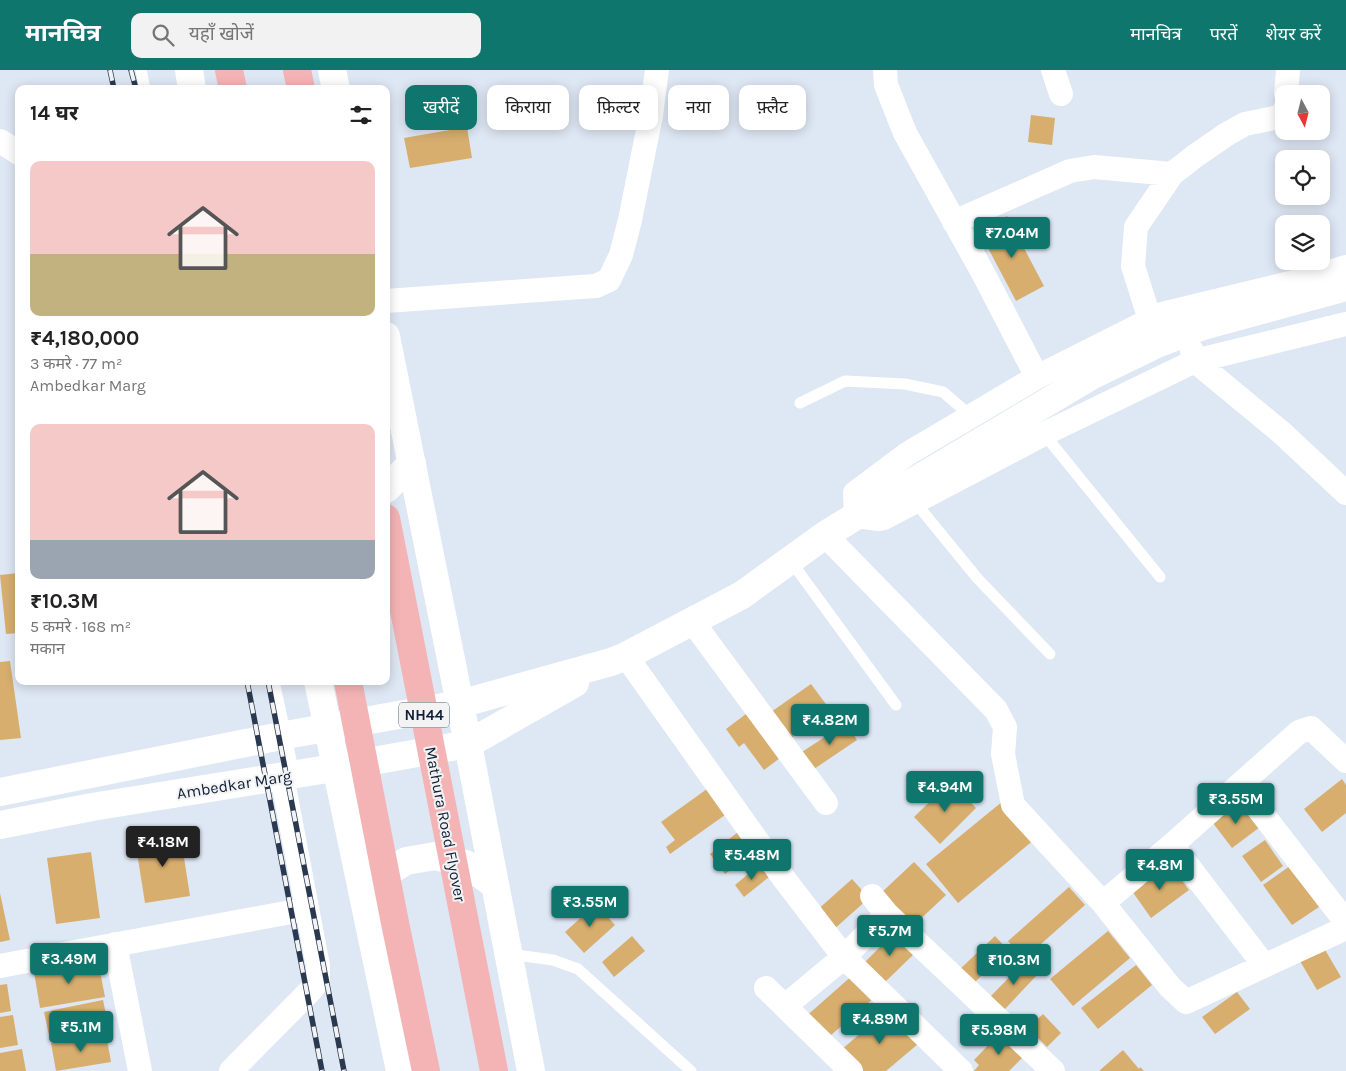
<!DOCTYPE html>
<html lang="hi">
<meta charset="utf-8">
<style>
:root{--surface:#fff;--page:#f2f2f2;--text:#222;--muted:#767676;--accent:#0f766e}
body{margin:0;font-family:Karla,"Noto Sans Devanagari",sans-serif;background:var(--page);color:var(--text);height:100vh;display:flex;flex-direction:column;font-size:19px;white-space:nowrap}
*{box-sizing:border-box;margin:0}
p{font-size:16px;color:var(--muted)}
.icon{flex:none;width:28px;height:28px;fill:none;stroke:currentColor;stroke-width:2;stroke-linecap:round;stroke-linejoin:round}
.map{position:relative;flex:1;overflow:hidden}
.side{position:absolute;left:15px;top:15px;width:375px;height:600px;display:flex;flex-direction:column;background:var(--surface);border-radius:10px;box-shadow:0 2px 12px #0003}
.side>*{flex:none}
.top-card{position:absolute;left:405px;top:15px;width:475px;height:45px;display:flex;gap:10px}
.needle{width:32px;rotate:173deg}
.fabs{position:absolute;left:1275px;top:15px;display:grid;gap:10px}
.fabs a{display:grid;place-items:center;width:55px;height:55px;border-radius:10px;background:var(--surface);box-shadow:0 2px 12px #0003;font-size:25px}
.price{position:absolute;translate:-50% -42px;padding:0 11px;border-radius:5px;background:var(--accent);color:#fff;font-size:16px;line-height:32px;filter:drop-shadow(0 1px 2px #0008)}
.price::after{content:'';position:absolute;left:50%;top:30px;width:15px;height:11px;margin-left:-8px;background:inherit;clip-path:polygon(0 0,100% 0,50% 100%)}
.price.active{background:#222;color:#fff}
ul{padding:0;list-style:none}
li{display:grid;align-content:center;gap:10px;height:265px;padding:0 15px}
li span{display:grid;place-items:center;height:155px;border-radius:10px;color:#555}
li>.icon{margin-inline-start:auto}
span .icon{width:90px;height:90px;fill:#fffc;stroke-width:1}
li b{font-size:21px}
h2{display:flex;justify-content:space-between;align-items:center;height:60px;padding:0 15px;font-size:21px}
.tag{padding:0 18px;border-radius:10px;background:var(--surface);box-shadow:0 2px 12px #0003;font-size:18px;line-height:45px}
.tag.active{background:var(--accent);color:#fff}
header{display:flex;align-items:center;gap:30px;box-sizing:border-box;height:70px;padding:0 25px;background:var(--accent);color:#fff}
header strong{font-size:24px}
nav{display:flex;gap:28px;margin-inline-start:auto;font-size:18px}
.search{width:350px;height:45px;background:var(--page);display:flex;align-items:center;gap:12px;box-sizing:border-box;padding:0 18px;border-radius:10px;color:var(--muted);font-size:19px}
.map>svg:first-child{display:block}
.building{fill:#d7ae6e}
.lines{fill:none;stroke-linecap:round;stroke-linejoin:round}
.service{stroke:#fff;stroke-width:11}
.minor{stroke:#fff;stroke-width:24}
.tertiary{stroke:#fff;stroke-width:28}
.secondary{stroke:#fff;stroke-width:28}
.trunk{stroke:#f4b4b6;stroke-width:28}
.rail-casing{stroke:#2a3950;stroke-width:5.5}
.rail{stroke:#f3f3f3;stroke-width:4;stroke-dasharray:11;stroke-linecap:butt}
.labels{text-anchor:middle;stroke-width:4;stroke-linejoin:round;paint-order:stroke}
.shield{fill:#f3f3f3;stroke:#535f6f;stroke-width:1}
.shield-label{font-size:15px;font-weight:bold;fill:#0e1f37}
.street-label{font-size:16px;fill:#0e1f37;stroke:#f3f3f3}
</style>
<header>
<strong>मानचित्र</strong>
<div class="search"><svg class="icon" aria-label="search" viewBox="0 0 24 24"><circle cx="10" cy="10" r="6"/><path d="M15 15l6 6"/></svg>यहाँ खोजें</div>
<nav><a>मानचित्र</a><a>परतें</a><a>शेयर करें</a></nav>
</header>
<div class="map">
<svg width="1346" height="1001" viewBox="0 0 1346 1001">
<rect width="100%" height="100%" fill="#dee7f4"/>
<!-- building -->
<path class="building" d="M1031,45L1055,48L1052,75L1028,72Z
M467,57L472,88L410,98L404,68Z
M1007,146L1044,216L1016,231L979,161Z
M19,503V563L6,564L0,505Z
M10,591L21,668L0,670V592Z
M811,614L831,641L790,669L771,642Z
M750,641L784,685L764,700L744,673L739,677L726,659Z
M846,653L857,670L814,699L802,682Z
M1342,709L1346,715V743L1322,762L1304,739Z
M951,711L976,738L940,774L914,747Z
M707,719L725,745L670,784L666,777L675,770L661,752Z
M1003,731L1035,769L958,833L926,794Z
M1241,732L1260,757L1232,778L1213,753Z
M180,762L190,826L145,833L135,770Z
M738,762L754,783L725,804L710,784Z
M1265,770L1283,796L1261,812L1242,786Z
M91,782L100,848L56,854L47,788Z
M914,792L946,825L912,857L881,823Z
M1170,794L1189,820L1151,848L1132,821Z
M759,795L769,807L744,827L735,815Z
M1290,796L1319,837L1292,855L1263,815Z
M852,809L869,828L832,861L815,842Z
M1069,817L1085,835L1024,889L1008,871Z
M0,823L10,870L0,872Z
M596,834L615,855L584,883L565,862Z
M897,860L917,881L882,915L863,894Z
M1108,861L1130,888L1073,936L1050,909Z
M632,866L645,881L614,907L602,892Z
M995,866L1008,880L973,914L959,900Z
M1324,878L1341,907L1317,920L1300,891Z
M98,891L105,927L40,938L34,902Z
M1024,892L1037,905L1004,940L990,927Z
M1136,895L1152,915L1098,959L1081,938Z
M854,904L875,927L823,972L803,949Z
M7,914L11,941L0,943V915Z
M1237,922L1250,939L1215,964L1202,947Z
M103,930L109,958L50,970L44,942Z
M889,939L918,974L886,1001H860L841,980Z
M1043,944L1061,963L1047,977L1028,958Z
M13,945L18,975L0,978V947Z
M1001,962L1025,985L1009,1001H974L979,995L974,990Z
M106,964L111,992L56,1001L51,973Z
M22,979L26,1001H0V983Z
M1123,980L1139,999L1140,997L1144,1001H1099Z"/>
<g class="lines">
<!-- service -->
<path class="service" d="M141,0L145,19
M800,333L845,311L905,314L943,322L971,346
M1044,364L1160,507
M915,432L978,509L1050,584
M790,490L896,635
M274,611L294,704
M509,884L553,890L578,899L691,1001"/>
<!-- minor -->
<path class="minor" d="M885,0L886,15L905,63L983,203L1037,307
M1053,0L1061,24
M1286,24L1288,0
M0,71L19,83
M954,152L1070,101L1094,97L1172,104
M1346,197L1310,208L1162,244L1037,307L907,384L855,423L856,446L879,449L884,448L1044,364L1195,291L1346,254
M386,231L581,217L596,216L609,210L621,185L630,150L651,45L657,0
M1150,250L1133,196L1136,157L1172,104L1195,86L1227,64L1245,54L1279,47L1283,44L1284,41
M1192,281L1195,291L1282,363L1346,423
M825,465L996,640L1005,657L1003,684L1013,735L1103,833L1170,917L1186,932L1346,858
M692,551L826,733
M626,586L785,810L844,887L961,1001
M1240,715L1346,852
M1172,775L1264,895
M872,826L887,844L1053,1001
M1103,833L1172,775L1299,662L1311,658L1346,691
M115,874L140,1001
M0,896L307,839
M766,918L851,1001
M785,936L844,887L887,844
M231,1001L311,920L318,910V896L282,706"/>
<!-- tertiary -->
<path class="tertiary" d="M0,722L286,665L460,634L611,592L626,586L742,525L825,465L856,446L1091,306L1157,274L1203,256L1346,217
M0,755L92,737L328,699L468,674L575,613"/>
<!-- secondary -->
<path class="secondary" d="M189,0L192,19
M332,0L336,19
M386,266L468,674L531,1001
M386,419L412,393
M318,611L400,1001
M373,823L379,808L406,791L435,786L466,794L495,815"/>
<!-- trunk -->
<path class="trunk" d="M229,0L233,19
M297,0L301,19
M386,448L494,1001
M348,611L395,853L426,1001"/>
<!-- rail casing -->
<g class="rail-casing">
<path id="rail" d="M110,0L114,19
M131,0L136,19
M247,611L322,1001
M268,611L344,1001"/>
</g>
<!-- rail -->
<use href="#rail" class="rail"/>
</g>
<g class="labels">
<!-- shield labels -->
<rect class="shield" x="399" y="632.5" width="50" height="25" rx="4"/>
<g class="shield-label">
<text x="424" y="650">NH44</text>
</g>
<!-- street labels -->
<g class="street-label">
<text transform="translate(234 714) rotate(-9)" y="6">Ambedkar Marg</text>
<text transform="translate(446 754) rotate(79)" y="6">Mathura Road Flyover</text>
</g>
</g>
</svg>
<div class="fabs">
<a><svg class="needle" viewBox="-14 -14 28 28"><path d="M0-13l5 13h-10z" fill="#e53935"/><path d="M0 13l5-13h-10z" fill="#767676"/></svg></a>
<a><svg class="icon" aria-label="locate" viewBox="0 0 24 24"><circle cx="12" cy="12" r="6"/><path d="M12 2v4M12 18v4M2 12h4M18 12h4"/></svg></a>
<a><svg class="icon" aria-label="layers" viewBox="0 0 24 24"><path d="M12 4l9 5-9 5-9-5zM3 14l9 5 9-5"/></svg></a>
</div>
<b class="price" style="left:1012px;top:189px">₹7.04M</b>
<b class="price" style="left:830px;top:676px">₹4.82M</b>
<b class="price" style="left:945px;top:743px">₹4.94M</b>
<b class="price" style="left:1236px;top:755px">₹3.55M</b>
<b class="price active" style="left:163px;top:798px">₹4.18M</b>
<b class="price" style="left:752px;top:811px">₹5.48M</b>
<b class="price" style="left:1160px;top:821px">₹4.8M</b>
<b class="price" style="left:590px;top:858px">₹3.55M</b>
<b class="price" style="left:890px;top:887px">₹5.7M</b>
<b class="price" style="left:69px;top:915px">₹3.49M</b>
<b class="price" style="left:1014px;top:916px">₹10.3M</b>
<b class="price" style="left:880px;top:975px">₹4.89M</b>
<b class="price" style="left:81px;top:983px">₹5.1M</b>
<b class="price" style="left:999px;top:986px">₹5.98M</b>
<div class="top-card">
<a class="tag active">खरीदें</a>
<a class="tag">किराया</a>
<a class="tag">फ़िल्टर</a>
<a class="tag">नया</a>
<a class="tag">फ़्लैट</a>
</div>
<section class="side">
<h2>14 घर<svg class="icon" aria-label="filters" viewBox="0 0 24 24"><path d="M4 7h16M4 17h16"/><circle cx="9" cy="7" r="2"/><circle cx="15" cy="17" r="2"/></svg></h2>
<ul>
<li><span style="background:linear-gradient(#f6c9c9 60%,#c2b280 0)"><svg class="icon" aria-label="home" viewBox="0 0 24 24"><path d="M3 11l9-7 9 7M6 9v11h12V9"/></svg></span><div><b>₹4,180,000</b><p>3 कमरे · 77 m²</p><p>Ambedkar Marg</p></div></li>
<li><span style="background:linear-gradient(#f6c9c9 75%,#9aa5b1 0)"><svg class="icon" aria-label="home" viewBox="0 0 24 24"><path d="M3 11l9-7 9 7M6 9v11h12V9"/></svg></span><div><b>₹10.3M</b><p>5 कमरे · 168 m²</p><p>मकान</p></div></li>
</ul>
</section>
</div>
